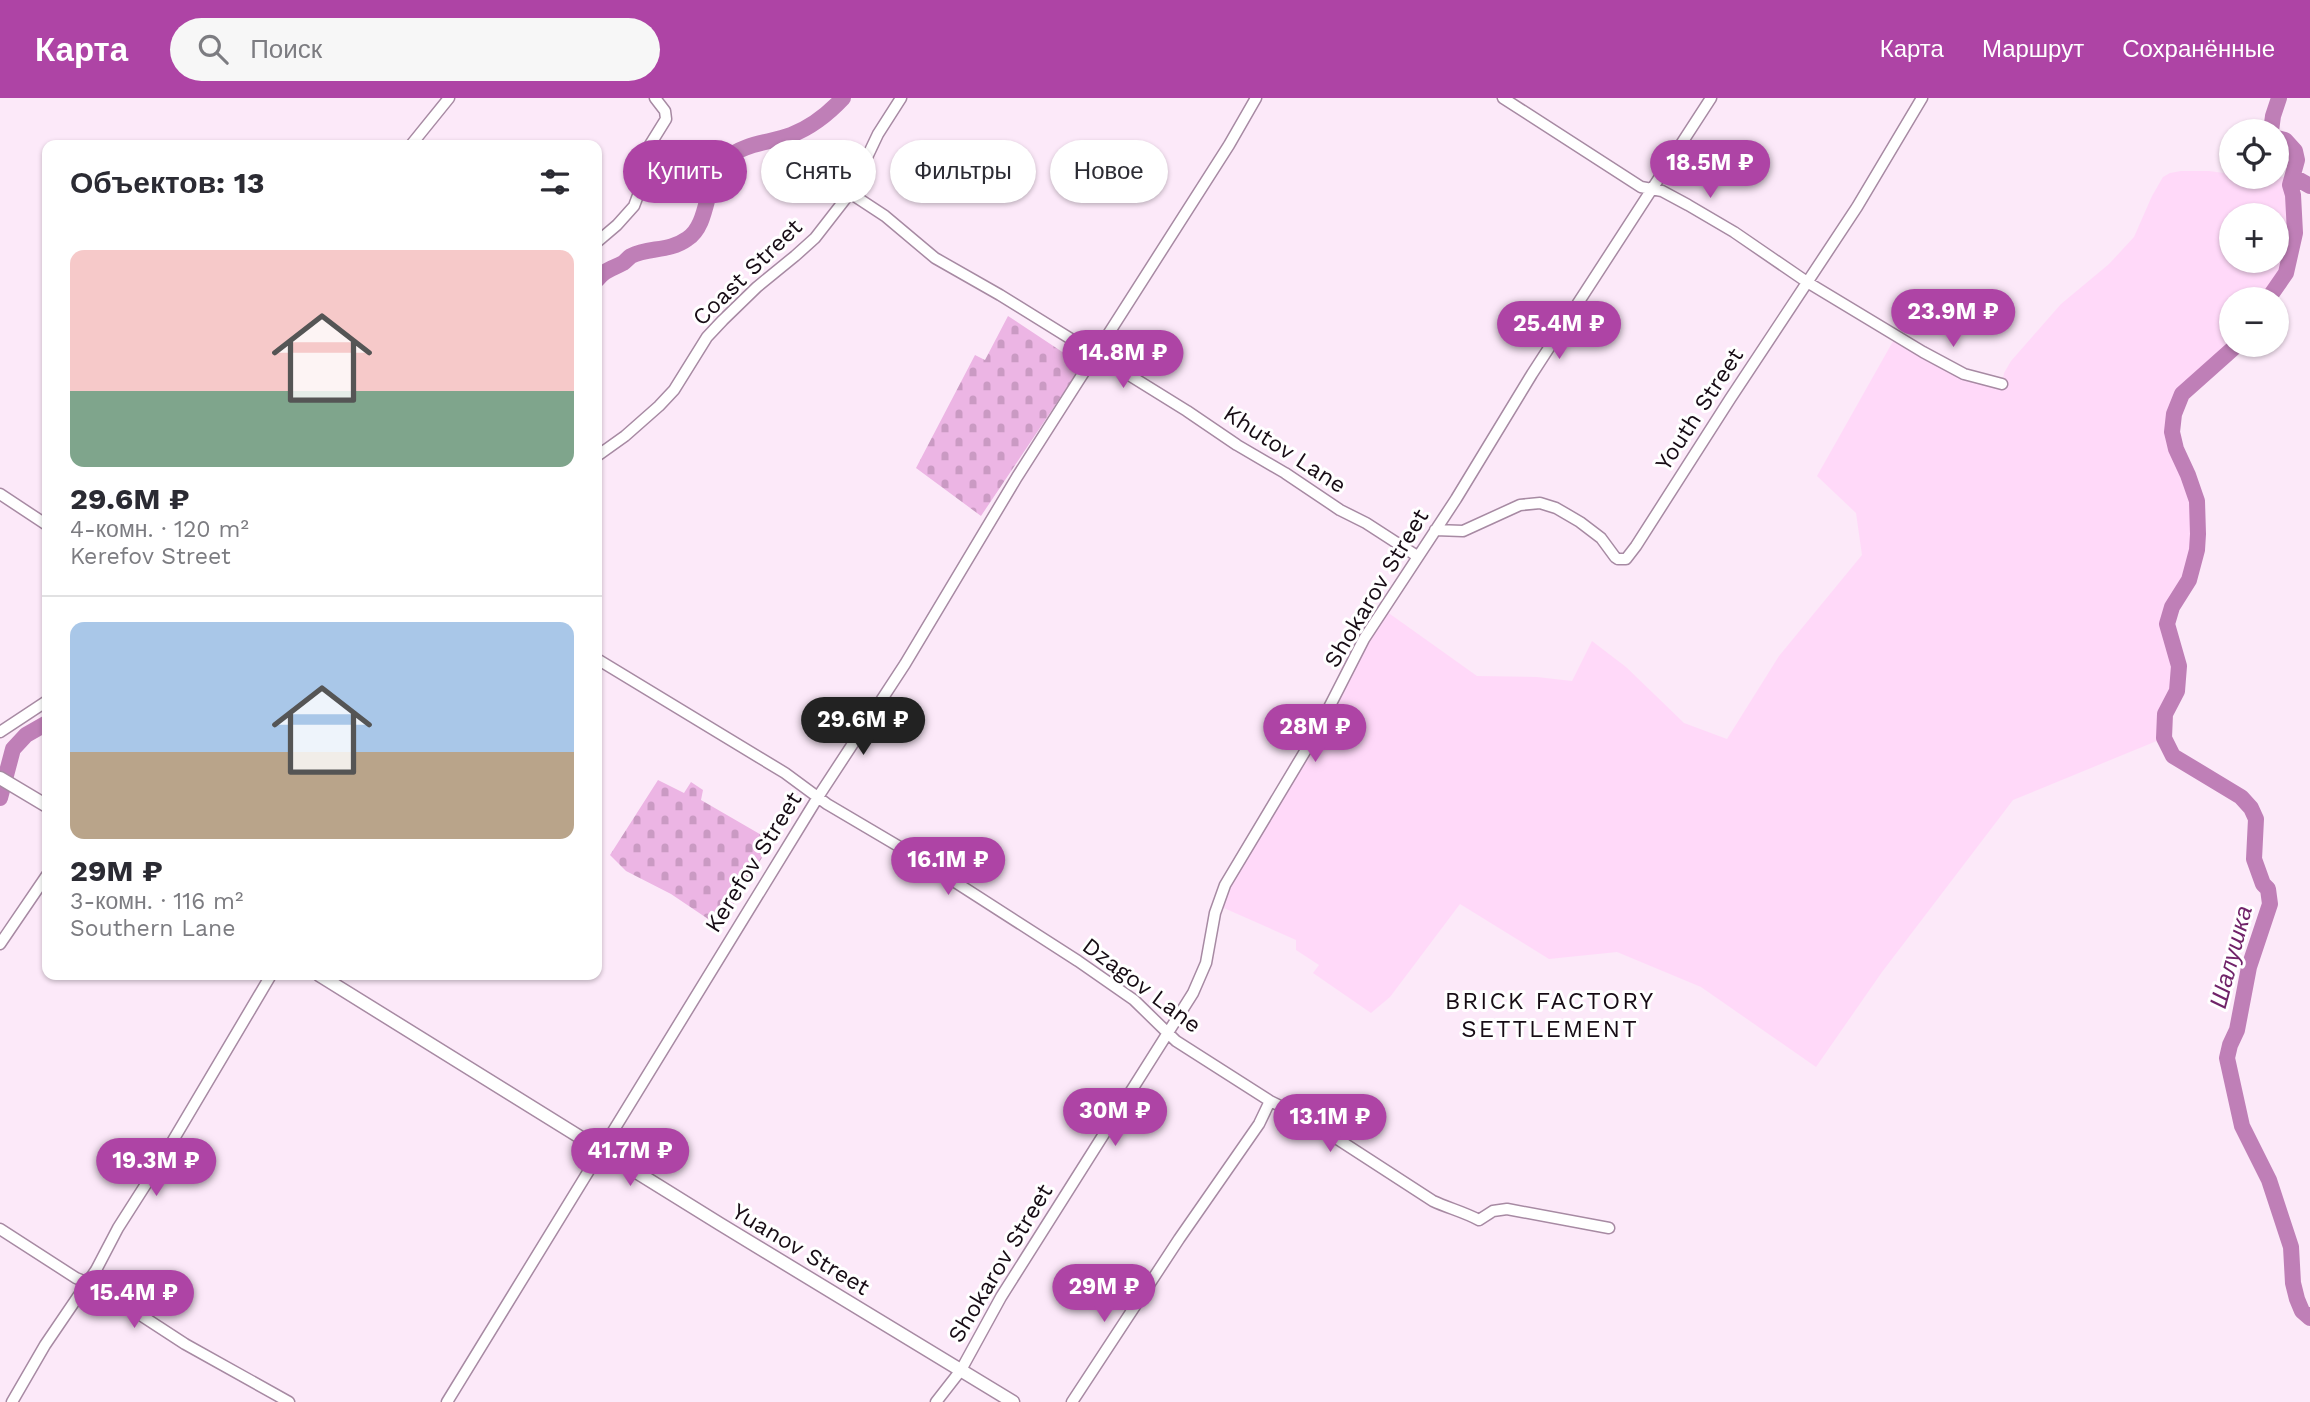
<!DOCTYPE html>
<html lang="ru">
<meta charset="utf-8">
<style>
:root{--surface:#fff;--page:#f7f7f7;--text:#2b2b33;--muted:#7c7c81;--line:#e1e1e2;--accent:#ae44a5}
body{margin:0;font-family:"Work Sans",sans-serif;background:var(--page);color:var(--text);height:100vh;display:flex;flex-direction:column;font-size:26px;white-space:nowrap}
*{box-sizing:border-box;margin:0}
p{font-size:23px;color:var(--muted)}
.icon{flex:none;width:38px;height:38px;fill:none;stroke:currentColor;stroke-width:2;stroke-linecap:round;stroke-linejoin:round}
.map{position:relative;flex:1;overflow:hidden}
.sheet{position:absolute;left:42px;top:42px;width:560px;height:840px;display:flex;flex-direction:column;background:var(--surface);border-radius:14px;box-shadow:0 2px 5px #0004}
.sheet>*{flex:none}
.top-card{position:absolute;left:623px;top:42px;width:665px;height:63px;display:flex;gap:14px}
.controls{position:absolute;left:2219px;top:21px;display:grid;gap:14px}
.controls a{display:grid;place-items:center;width:70px;height:70px;border-radius:50%;background:var(--surface);box-shadow:0 2px 5px #0004;font-size:35px}
.price{position:absolute;translate:-50% -60px;padding:0 16px;border-radius:24px;background:var(--accent);color:#fff;font-size:23px;line-height:46px;filter:drop-shadow(0 2px 4px #0008)}
.price::after{content:'';position:absolute;left:50%;top:42px;width:21px;height:16px;margin-left:-10px;background:inherit;clip-path:polygon(0 0,100% 0,50% 100%)}
.price.current{background:#222;color:#fff}
ul{padding:0;list-style:none}
li{display:grid;align-content:center;gap:14px;height:371px;padding:0 28px}
li+li{border-top:2px solid var(--line)}
li span{display:grid;place-items:center;height:217px;border-radius:14px;color:#555}
li>.icon{margin-inline-start:auto}
span .icon{width:126px;height:126px;fill:#fffc;stroke-width:1}
li b{font-size:30px}
h2{display:flex;justify-content:space-between;align-items:center;height:84px;padding:0 28px;font-size:30px}
.tag{padding:0 24px;border-radius:32px;background:var(--surface);box-shadow:0 2px 5px #0004;font-size:24px;line-height:63px}
.tag.current{background:var(--accent);color:#fff}
header{display:flex;align-items:center;gap:42px;box-sizing:border-box;height:98px;padding:0 35px;background:var(--accent);color:#fff}
header strong{font-size:33px}
nav{display:flex;gap:38px;margin-inline-start:auto;font-size:24px}
.search{width:490px;height:63px;background:var(--page);display:flex;align-items:center;gap:18px;box-sizing:border-box;padding:0 24px;border-radius:38px;color:var(--muted);font-size:26px}
.map>svg:first-child{display:block}
.built{fill:#ffd9f9;fill-rule:evenodd}
.cemetery{fill:url(#cemetery-stones)}
.lines{fill:none;stroke-linecap:round;stroke-linejoin:round}
.river{stroke:#bf7fb7;stroke-width:16}
.minor-casing{stroke:#a78aa3;stroke-width:13}
.tertiary-casing{stroke:#a78aa3;stroke-width:15}
.minor{stroke:#fff;stroke-width:10}
.tertiary{stroke:#fff;stroke-width:12}
.labels{text-anchor:middle;stroke-width:6;stroke-linejoin:round;paint-order:stroke}
.street-label{font-size:23px;fill:#170c15;stroke:#fff}
.water-label{font-size:24px;font-style:italic;fill:#702369;stroke:#fff}
.neighbourhood-label{font-size:24px;letter-spacing:2px;fill:#170c15;stroke:#fff}
</style>
<header>
<strong>Карта</strong>
<div class="search"><svg class="icon" aria-label="search" viewBox="0 0 24 24"><circle cx="10" cy="10" r="6"/><path d="M15 15l6 6"/></svg>Поиск</div>
<nav><a>Карта</a><a>Маршрут</a><a>Сохранённые</a></nav>
</header>
<div class="map">
<svg width="2310" height="1304" viewBox="0 0 2310 1304">
<defs>
<pattern id="cemetery-stones" width="16" height="16" patternUnits="userSpaceOnUse" patternTransform="scale(1.75)"><rect width="16" height="16" fill="#ecb5e4"/><path d="M2 7V4a2 2 0 0 1 4 0v3zM10 15v-3a2 2 0 0 1 4 0v3z" fill="#ca9ac3"/></pattern>
</defs>
<rect width="100%" height="100%" fill="#fce9f9"/>
<!-- built -->
<path class="built" d="M2181,73H2209L2231,76V79H2294L2290,87L2293,97L2295,135L2286,175L2268,201H2231V247H2237L2182,296L2174,316L2172,334L2176,351L2188,377L2197,403L2198,436L2197,452L2189,482L2172,509L2167,526L2179,568L2177,593L2165,616L2164,640L2013,702L1882,874L1816,969L1701,889L1617,854L1549,861L1460,806L1390,899L1371,915L1313,875L1319,867L1296,852V842L1217,807L1383,511L1477,578L1537,579L1572,583L1592,543L1626,569L1684,625L1727,641L1779,558L1862,457L1856,415L1817,378L1896,238L1923,254L2002,286L2004,275L2011,263L2061,206L2109,166L2134,139L2152,98L2163,79L2170,75ZM2231,117H2277V163H2231Z"/>
<!-- cemetery -->
<path class="cemetery" d="M1008,218L1082,267L981,418L916,370L975,257L985,262Z
M658,682L684,695L691,684L703,692L701,702L772,743L720,829L671,796L626,773L610,757Z"/>
<g class="lines">
<!-- river -->
<path class="river" d="M2271,33L2273,18L2279,0
M2294,79L2310,88
M597,182C604,172 612,171 623,165C626,163 628,160 631,158C648,149 669,154 687,141C711,126 704,79 726,61C744,45 769,45 791,37C812,29 828,16 843,0
M2268,201L2286,175L2295,135L2293,97L2290,87L2297,62L2295,53L2285,42L2277,40
M2237,247L2182,296L2174,316L2172,334L2176,351L2188,377L2197,403L2198,436L2197,452L2189,482L2172,509L2167,526L2179,568L2177,593L2165,616L2164,640L2173,658L2241,699L2251,710L2256,721L2254,761L2263,786L2268,791L2270,806L2249,869L2237,932L2230,947L2227,960L2242,1028L2269,1082L2291,1149L2293,1185L2297,1201L2302,1213L2310,1220
M0,700L13,651L26,637L47,625"/>
<!-- minor casing -->
<g class="minor-casing">
<path id="minor" d="M1503,0L1641,89L1662,93L1688,107L1734,134L1807,184L1923,254L1964,276L2002,286
M411,47L449,0
M850,95L885,118L935,160L1000,197L1187,313L1237,347L1285,375L1340,412L1366,425L1417,458
M597,144L617,127L634,108L640,92L648,50L666,21L665,13L655,0
M597,358L625,338L659,308L674,292L707,239L723,222L757,189L795,158L815,140L850,95L878,36L901,0
M0,396L47,427
M1435,432L1463,433L1520,407L1540,405L1556,410L1580,424L1601,440L1615,459L1618,461H1626L1636,448L1730,301L1857,109L1922,0
M597,561L785,675L827,706L910,755L1078,863L1134,902L1176,943L1270,1003L1305,1020L1433,1103C1448,1110 1464,1114 1479,1122L1493,1113L1507,1111L1609,1130
M0,634L47,603
M0,846L47,777
M0,1131L76,1180L96,1188L185,1246L289,1304
M12,1304L45,1247L96,1172L118,1130L162,1061L271,877
M447,1304L818,699L905,566L1017,379L1229,47L1256,0
M936,1304L961,1272L1001,1199L1193,895L1206,865L1215,815L1225,787L1316,635L1364,541L1456,401L1532,276L1711,0
M1072,1304L1179,1141L1259,1026L1270,1003"/>
</g>
<!-- tertiary casing -->
<g class="tertiary-casing">
<path id="tertiary" d="M0,680L47,708
M319,877L720,1126L1013,1304"/>
</g>
<!-- minor -->
<use href="#minor" class="minor"/>
<!-- tertiary -->
<use href="#tertiary" class="tertiary"/>
</g>
<g class="labels">
<!-- street labels -->
<g class="street-label">
<text transform="translate(747 174) rotate(-44)" y="8">Coast Street</text>
<text transform="translate(1699 311) rotate(-57)" y="8">Youth Street</text>
<text transform="translate(1285 351) rotate(33)" y="8">Khutov Lane</text>
<text transform="translate(1376 490) rotate(-59)" y="8">Shokarov Street</text>
<text transform="translate(753 764) rotate(-58)" y="8">Kerefov Street</text>
<text transform="translate(1142 887) rotate(37)" y="8">Dzagov Lane</text>
<text transform="translate(801 1151) rotate(31)" y="8">Yuanov Street</text>
<text transform="translate(1000 1165) rotate(-59)" y="8">Shokarov Street</text>
</g>
<!-- water labels -->
<g class="water-label">
<text transform="translate(2231 859) rotate(-75)" y="8">Шалушка</text>
</g>
<!-- neighbourhood labels -->
<g class="neighbourhood-label">
<text x="1550" y="911">BRICK FACTORY<tspan x="1550" dy="28">SETTLEMENT</tspan></text>
</g>
</g>
</svg>
<div class="controls">
<a><svg class="icon" aria-label="locate" viewBox="0 0 24 24"><circle cx="12" cy="12" r="6"/><path d="M12 2v4M12 18v4M2 12h4M18 12h4"/></svg></a>
<a>+</a>
<a>−</a>
</div>
<b class="price" style="left:1710px;top:102px">18.5M ₽</b>
<b class="price" style="left:1953px;top:251px">23.9M ₽</b>
<b class="price" style="left:1559px;top:263px">25.4M ₽</b>
<b class="price" style="left:1123px;top:292px">14.8M ₽</b>
<b class="price current" style="left:863px;top:659px">29.6M ₽</b>
<b class="price" style="left:1315px;top:666px">28M ₽</b>
<b class="price" style="left:948px;top:799px">16.1M ₽</b>
<b class="price" style="left:1115px;top:1050px">30M ₽</b>
<b class="price" style="left:1330px;top:1056px">13.1M ₽</b>
<b class="price" style="left:630px;top:1090px">41.7M ₽</b>
<b class="price" style="left:156px;top:1100px">19.3M ₽</b>
<b class="price" style="left:1104px;top:1226px">29M ₽</b>
<b class="price" style="left:134px;top:1232px">15.4M ₽</b>
<div class="top-card">
<a class="tag current">Купить</a>
<a class="tag">Снять</a>
<a class="tag">Фильтры</a>
<a class="tag">Новое</a>
</div>
<section class="sheet">
<h2>Объектов: 13<svg class="icon" aria-label="filters" viewBox="0 0 24 24"><path d="M4 7h16M4 17h16"/><circle cx="9" cy="7" r="2"/><circle cx="15" cy="17" r="2"/></svg></h2>
<ul>
<li><span style="background:linear-gradient(#f6c9c9 65%,#7fa58c 0)"><svg class="icon" aria-label="home" viewBox="0 0 24 24"><path d="M3 11l9-7 9 7M6 9v11h12V9"/></svg></span><div><b>29.6M ₽</b><p>4-комн. · 120 m²</p><p>Kerefov Street</p></div></li>
<li><span style="background:linear-gradient(#a9c7e8 60%,#b9a48a 0)"><svg class="icon" aria-label="home" viewBox="0 0 24 24"><path d="M3 11l9-7 9 7M6 9v11h12V9"/></svg></span><div><b>29M ₽</b><p>3-комн. · 116 m²</p><p>Southern Lane</p></div></li>
</ul>
</section>
</div>
